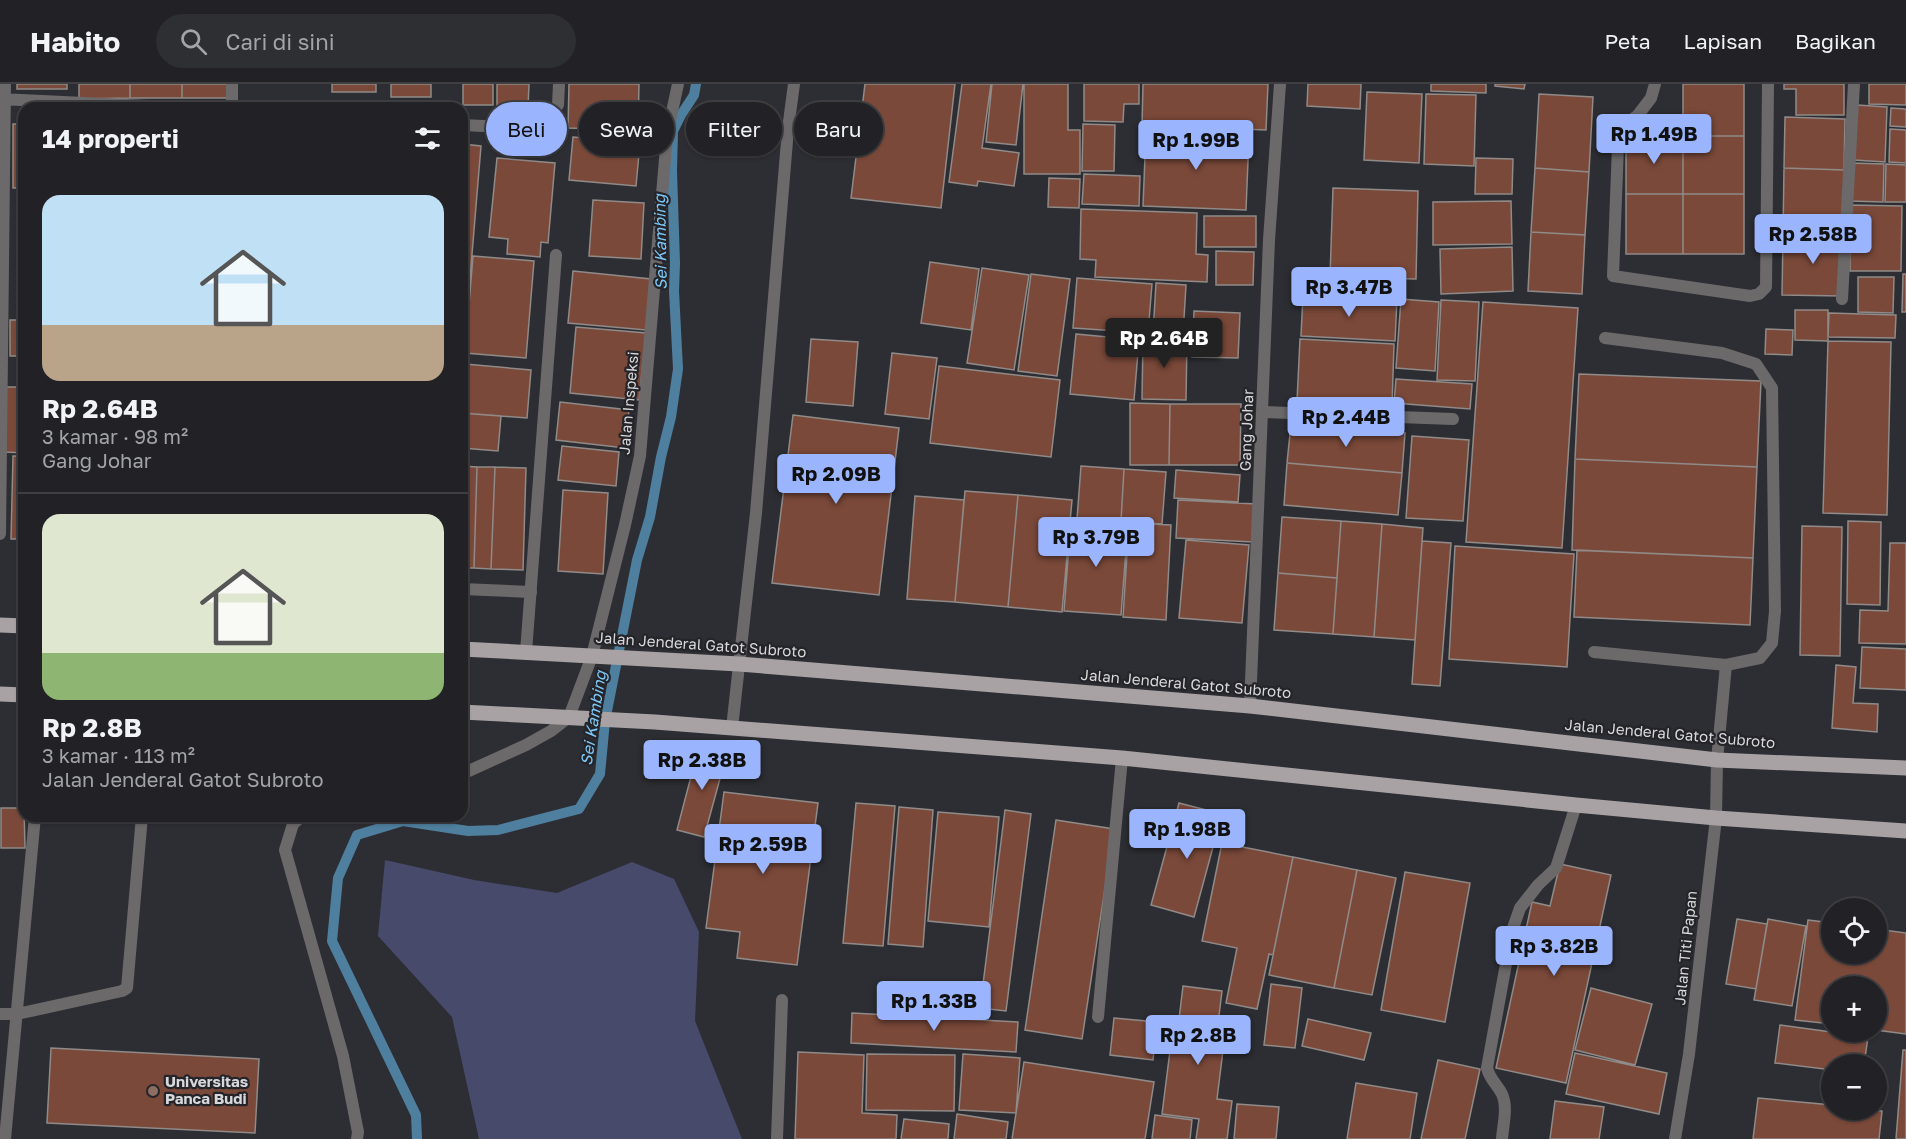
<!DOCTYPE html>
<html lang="id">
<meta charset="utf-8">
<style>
:root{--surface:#222226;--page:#2e2f32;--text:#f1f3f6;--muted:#a2a4a7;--line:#3f3f43;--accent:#9ab5fd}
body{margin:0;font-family:"Golos Text",sans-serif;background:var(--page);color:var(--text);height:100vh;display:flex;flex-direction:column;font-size:22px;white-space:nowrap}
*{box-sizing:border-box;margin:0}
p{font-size:20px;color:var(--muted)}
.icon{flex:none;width:33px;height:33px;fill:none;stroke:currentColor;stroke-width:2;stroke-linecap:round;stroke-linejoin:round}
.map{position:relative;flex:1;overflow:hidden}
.panel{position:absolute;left:18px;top:18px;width:450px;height:720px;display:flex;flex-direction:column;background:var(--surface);border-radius:18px;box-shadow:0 2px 4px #0004,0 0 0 2px var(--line)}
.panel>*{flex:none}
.guide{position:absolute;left:486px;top:18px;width:570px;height:54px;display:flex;gap:12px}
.controls{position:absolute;left:1821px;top:814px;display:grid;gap:12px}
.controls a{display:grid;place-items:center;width:66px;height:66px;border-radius:50%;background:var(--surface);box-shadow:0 2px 4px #0004,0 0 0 2px var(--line);font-size:30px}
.price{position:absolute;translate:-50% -51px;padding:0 14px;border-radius:6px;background:var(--accent);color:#111;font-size:20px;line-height:39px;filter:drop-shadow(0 2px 3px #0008)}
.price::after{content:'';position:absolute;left:50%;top:36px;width:18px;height:14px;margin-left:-9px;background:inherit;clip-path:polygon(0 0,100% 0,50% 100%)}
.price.active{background:#222;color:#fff}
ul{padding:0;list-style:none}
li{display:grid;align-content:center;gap:12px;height:318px;padding:0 24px}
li+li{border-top:2px solid var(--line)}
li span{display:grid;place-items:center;height:186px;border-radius:18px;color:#555}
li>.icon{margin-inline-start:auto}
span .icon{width:108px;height:108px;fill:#fffc;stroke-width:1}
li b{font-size:26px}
h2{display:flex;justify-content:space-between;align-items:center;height:72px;padding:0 24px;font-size:26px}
.chip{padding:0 21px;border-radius:27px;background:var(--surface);box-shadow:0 2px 4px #0004,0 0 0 2px var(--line);font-size:21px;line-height:54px}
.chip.active{background:var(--accent);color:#111}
header{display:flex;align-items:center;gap:36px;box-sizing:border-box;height:84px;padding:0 30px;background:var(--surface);border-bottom:2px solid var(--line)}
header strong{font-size:28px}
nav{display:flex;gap:33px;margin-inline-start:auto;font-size:21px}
.search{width:420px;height:54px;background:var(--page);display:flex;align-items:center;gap:15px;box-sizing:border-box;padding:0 21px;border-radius:33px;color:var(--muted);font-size:22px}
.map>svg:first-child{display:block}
.green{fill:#484a6c}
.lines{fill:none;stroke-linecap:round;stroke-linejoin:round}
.stream{stroke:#4f7f9e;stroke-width:10}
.building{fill:#7a493a;stroke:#908a88;stroke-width:1.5}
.service{stroke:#6c696a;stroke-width:12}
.minor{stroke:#6c696a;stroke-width:12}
.primary{stroke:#a8a2a4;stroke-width:15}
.education-dot{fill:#8d6e63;stroke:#242429;stroke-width:2}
.labels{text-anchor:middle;stroke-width:4.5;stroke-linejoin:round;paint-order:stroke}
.street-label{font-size:15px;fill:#d7d8db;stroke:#242429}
.poi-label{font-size:15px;font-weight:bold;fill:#d7d8db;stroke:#242429;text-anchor:start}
.water-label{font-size:16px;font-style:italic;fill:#7dc8f8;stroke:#242429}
</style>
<header>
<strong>Habito</strong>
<div class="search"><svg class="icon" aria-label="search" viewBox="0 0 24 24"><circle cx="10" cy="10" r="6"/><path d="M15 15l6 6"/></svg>Cari di sini</div>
<nav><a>Peta</a><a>Lapisan</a><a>Bagikan</a></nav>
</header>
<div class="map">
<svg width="1906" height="1055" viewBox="0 0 1906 1055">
<rect width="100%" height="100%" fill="#2d2e33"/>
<!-- green -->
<path class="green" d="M385,776L474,796L557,809L632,778L674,795L699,848L695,937L742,1055H479L452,933L378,852Z"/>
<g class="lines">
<!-- stream -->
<path class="stream" d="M417,1055L416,1031L332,857L338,794L357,751L403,737L468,747L498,746L579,725L600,690L605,637L637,476L650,433L661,373L671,333L678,285L674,207L675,179L672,87L673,47L681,31L694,11L696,0"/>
</g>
<!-- building -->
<path class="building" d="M17,0H67V5H17Z
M79,0H130V14L79,15Z
M130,0H182V14H130Z
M182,0H231V14H182Z
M332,0H376V8H332Z
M391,0H431V13H391Z
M463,0H493V21H463Z
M497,0H529L528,24L497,23Z
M569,0H639L638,46L568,44Z
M865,0H955L941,124L851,114Z
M962,0H991L982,64L1019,69L1014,102L978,97L977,102L949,98Z
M992,0H1023L1016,61L986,58Z
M1024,0H1068V46H1080V90H1024Z
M1084,0H1139V20H1124L1123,38L1084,37Z
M1143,0H1268L1266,46L1142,41Z
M1308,0H1361L1360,25L1307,22Z
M1431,0H1486V9L1431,7Z
M1495,0H1525L1524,5L1495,2Z
M1683,0H1744V52H1683Z
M1784,0H1844V31H1796V5H1784Z
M1869,0H1906V21L1869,20Z
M1367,8L1422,10L1419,79L1364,76Z
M1426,10L1476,11L1474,82L1424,80Z
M1539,10L1593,13L1589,88L1535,84Z
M1857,21L1887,23L1885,78L1854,76Z
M1891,24L1906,25V43L1890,42Z
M1785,33L1845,35L1844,86L1784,84Z
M13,40H24V104H13Z
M1083,40L1115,41L1114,87H1082Z
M1890,45L1906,46V79L1889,78Z
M1146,48L1249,52L1246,126L1143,122Z
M1626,52H1683V110H1626Z
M1683,52H1744V110H1683Z
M573,53L640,59L636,102L569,96Z
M462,60L481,62L462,291Z
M497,74L555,79L548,159L541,158L540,173L507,170L508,155L489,153Z
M1476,74L1513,75L1512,110H1475Z
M1850,79L1884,80L1883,118L1849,117Z
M1886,80L1906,81V118H1885Z
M1535,84L1589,88L1585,151L1531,148Z
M1784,84L1844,86L1843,151L1783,150Z
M1084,90L1140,92L1139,122L1082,120Z
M1049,94L1080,95L1079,124L1048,123Z
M1333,104L1418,107L1416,195L1330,193Z
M19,105H24V135H19Z
M1626,110H1683V170H1626Z
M1683,110H1744V170H1683Z
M593,116L644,119L641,175L589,172Z
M1511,117L1512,160L1433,161V118Z
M1850,121L1902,122L1901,187H1850Z
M1081,125L1197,129L1196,170L1208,171L1207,198L1095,193L1096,176L1080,175Z
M1204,132H1256V163H1204Z
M1531,148L1585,151L1582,210L1528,207Z
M1783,150L1843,151L1842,212L1782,211Z
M1512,163L1513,207L1441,210L1440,165Z
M1216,167L1254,168L1253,201H1216Z
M473,172L534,177L526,274L465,269Z
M930,178L979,185L971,246L921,239Z
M982,184L1029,191L1014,286L967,279Z
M573,187L651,195L646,246L568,239Z
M1031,190L1070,195L1057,292L1018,287Z
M1903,190H1906V228H1902Z
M1858,193H1894L1893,229L1858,228Z
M1077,194L1152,200L1148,249L1073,244Z
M1156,199L1186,201L1183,251L1153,249Z
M1303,211L1397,215L1395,257L1301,252Z
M1401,215L1439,218L1435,287L1396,284Z
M1441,216L1479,218L1475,297L1437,296Z
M1483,218L1578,224L1562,464L1466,458Z
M1795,226H1828V257L1795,256Z
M1194,227L1240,229L1238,274L1192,273Z
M1829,229L1896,231L1895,254L1828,253Z
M10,236H24V272H10Z
M576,243L646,249L639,316L570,309Z
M1766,245L1793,246L1792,271L1765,270Z
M1076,250L1139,256L1134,316L1070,310Z
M1143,254L1187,255L1186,316L1142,315Z
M811,255L858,258L853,322L806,318Z
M1300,255L1394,260L1392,321L1297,317Z
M1828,257L1891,258L1887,431L1823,429Z
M892,269L937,274L929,335L885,330Z
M465,280L531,286L527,334L462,329Z
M939,282L1060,296L1051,373L930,359Z
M1579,290L1761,297L1757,383L1575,375Z
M1396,295L1472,300L1470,325L1394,319Z
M6,303H24V369L5,368Z
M560,318L629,326L625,364L556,356Z
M1130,319L1170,320L1169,381H1130Z
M1170,320H1241L1240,381H1169Z
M462,329L501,332L498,367L462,364Z
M793,331L899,344L879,511L772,499Z
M1291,340L1405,349L1402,389L1287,379Z
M1412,352L1469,356L1463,437L1406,434Z
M562,362L619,368L616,402L558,396Z
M13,372H24V455H11Z
M1575,375L1757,383L1753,474L1572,466Z
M1287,379L1402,389L1398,431L1284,421Z
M462,382L477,383L474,484H462Z
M1081,382L1124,385L1121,437L1077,435Z
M477,383H495L491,485L474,484Z
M495,383L526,384L523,486L491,485Z
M1124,385L1166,388L1162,440L1121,437Z
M1176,386L1240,391L1238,418L1174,414Z
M563,406L608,409L603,490L558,487Z
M965,407L1018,411L1008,523L955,518Z
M1018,411L1072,416L1062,528L1008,523Z
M915,412L964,416L955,518L907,515Z
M1178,416L1256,420L1253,458L1176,454Z
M1282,433L1341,437L1337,494L1278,489Z
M1071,436L1128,440L1121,531L1064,527Z
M1341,437L1382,440L1374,553L1333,550Z
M1848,437L1881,438L1880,521L1847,520Z
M1129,439L1171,441L1166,536L1123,533Z
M1382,440L1423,444L1415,556L1374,553Z
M1802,442L1842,443L1840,572L1800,571Z
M1186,456L1249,461L1242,539L1179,534Z
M1422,457L1451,459L1440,602L1412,600Z
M1890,459H1906V560L1859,559L1860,526L1888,527Z
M1455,462L1574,470L1567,583L1449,575Z
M1577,466L1753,474L1750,541L1574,533Z
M1278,489L1337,494L1333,550L1274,546Z
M1862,563L1906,565V606L1860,604Z
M1836,581L1856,583L1853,619L1878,620L1877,648L1832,644Z
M699,662L727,669L704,753L677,746Z
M724,708L818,719L797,881L737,874L740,848L706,844Z
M856,719L895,722L883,862L843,859Z
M1179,719L1222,730L1194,833L1151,821Z
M899,723L933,726L923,863L888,860Z
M1,724H24L25,764H1Z
M1005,726L1031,730L1006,927L980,924Z
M938,728L999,733L989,843L928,837Z
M1056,736L1114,745L1082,955L1025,946Z
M1222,759L1293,773L1273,871L1269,870L1257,925L1226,919L1237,864L1202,857Z
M1293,773L1357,786L1334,904L1269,891Z
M1560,780L1611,791L1566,999L1496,984L1532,818L1550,822Z
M1357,786L1396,794L1372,911L1334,904Z
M1405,788L1470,799L1445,938L1381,926Z
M1737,835L1767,840L1756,905L1726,900Z
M1768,835L1806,842L1792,922L1754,916Z
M1808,836L1832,839V870H1876V845L1906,849V950L1876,946V903H1832V940L1795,936Z
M1271,900L1302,904L1295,964L1264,961Z
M1183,902L1222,907L1216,956L1224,958L1217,1015L1232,1017L1227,1055H1196L1199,1035L1162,1030L1172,951L1177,952Z
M1591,904L1652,920L1635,981L1575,966Z
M852,929L1018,938L1016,968L851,959Z
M1114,934L1157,938L1153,976L1110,971Z
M1308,935L1371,949L1364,976L1302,962Z
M1780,941L1868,953L1864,981H1832V986L1775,979Z
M51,964L259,975L255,1049L47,1039Z
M1903,966H1906V1055H1896Z
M798,968L864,971L862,1029L897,1031L896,1055H795Z
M1575,969L1667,989L1659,1030L1566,1010Z
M867,970L955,971L954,1027L866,1026Z
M963,970L1020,974L1016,1029L959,1026Z
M1438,976L1480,985L1465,1055H1421Z
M1024,978L1154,998L1145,1055H1012Z
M1356,999L1417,1009L1410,1055H1347Z
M1758,1014L1832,1021V1026L1882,1027L1879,1055H1753Z
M1555,1017L1604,1023L1599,1055H1550Z
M1237,1020L1279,1023L1276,1055H1234Z
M957,1030L1008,1038L1006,1055H954Z
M1155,1031L1192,1036L1190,1055H1152Z
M904,1035L949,1040L948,1055H901Z"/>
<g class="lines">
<!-- service -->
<path class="service" d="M462,505L531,508
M1594,568L1726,581L1760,574L1772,559L1775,527L1772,304L1756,280L1722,269L1605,254
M1717,676L1726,581
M0,930H17L122,907L127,904L142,732
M1098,933L1122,674
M5,1055L35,732
M1502,1055C1503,1041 1508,1023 1502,1010C1497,1000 1490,996 1487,984L1512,847L1520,824L1538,801L1556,784L1576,721"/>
<!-- minor -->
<path class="minor" d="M1655,0L1651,14L1638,31L1626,40L1621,48L1618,62L1613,192L1750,212L1759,210L1766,203L1768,0
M0,15L189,24
M232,24V0
M462,41L525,44L541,39L558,21L559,0
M1842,215L1854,0
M1262,328L1453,335
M0,450L5,0
M526,568L556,171
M1250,622L1269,156L1280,0
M732,644L756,429L788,45L794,0
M462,690L526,661L551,647L569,633L592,572L625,441L640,372L667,51L678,0
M302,732L293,740L285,766L343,972L358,1048L357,1055
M777,1055L782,916
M1675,1055L1689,970L1716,734L1717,676"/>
<!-- primary -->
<path class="primary" d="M0,541L24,542
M462,565L739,580L1250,622L1717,676L1906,684
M0,610L24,611
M462,628L655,638L1122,674L1576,721L1716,734L1906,747"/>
</g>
<!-- markers -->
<circle class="education-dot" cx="153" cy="1007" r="6"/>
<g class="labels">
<!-- street labels -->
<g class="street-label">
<text transform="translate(629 319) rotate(-85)" y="5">Jalan Inspeksi</text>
<text transform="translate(1247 346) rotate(-88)" y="5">Gang Johar</text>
<text transform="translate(701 561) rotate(4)" y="5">Jalan Jenderal Gatot Subroto</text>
<text transform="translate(1186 600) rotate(5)" y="5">Jalan Jenderal Gatot Subroto</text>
<text transform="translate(1670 650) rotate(5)" y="5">Jalan Jenderal Gatot Subroto</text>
<text transform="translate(1686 864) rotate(-84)" y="5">Jalan Titi Papan</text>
</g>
<!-- poi labels -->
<g class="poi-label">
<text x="165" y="1003">Universitas<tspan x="165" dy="17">Panca Budi</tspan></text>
</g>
<!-- water labels -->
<g class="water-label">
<text transform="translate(660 158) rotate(-91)" y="6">Sei Kambing</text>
<text transform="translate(593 634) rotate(-81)" y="6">Sei Kambing</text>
</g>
</g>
</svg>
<div class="controls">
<a><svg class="icon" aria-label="locate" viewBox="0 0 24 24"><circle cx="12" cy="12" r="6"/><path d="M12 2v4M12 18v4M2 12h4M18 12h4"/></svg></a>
<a>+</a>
<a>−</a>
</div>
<b class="price" style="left:1654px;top:81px">Rp 1.49B</b>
<b class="price" style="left:1196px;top:87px">Rp 1.99B</b>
<b class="price" style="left:1813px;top:181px">Rp 2.58B</b>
<b class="price" style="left:1349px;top:234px">Rp 3.47B</b>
<b class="price active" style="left:1164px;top:285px">Rp 2.64B</b>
<b class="price" style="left:1346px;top:364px">Rp 2.44B</b>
<b class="price" style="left:836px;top:421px">Rp 2.09B</b>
<b class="price" style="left:1096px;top:484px">Rp 3.79B</b>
<b class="price" style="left:702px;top:707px">Rp 2.38B</b>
<b class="price" style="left:1187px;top:776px">Rp 1.98B</b>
<b class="price" style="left:763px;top:791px">Rp 2.59B</b>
<b class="price" style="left:1554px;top:893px">Rp 3.82B</b>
<b class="price" style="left:934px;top:948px">Rp 1.33B</b>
<b class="price" style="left:1198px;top:982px">Rp 2.8B</b>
<div class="guide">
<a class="chip active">Beli</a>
<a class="chip">Sewa</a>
<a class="chip">Filter</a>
<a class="chip">Baru</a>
</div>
<section class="panel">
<h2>14 properti<svg class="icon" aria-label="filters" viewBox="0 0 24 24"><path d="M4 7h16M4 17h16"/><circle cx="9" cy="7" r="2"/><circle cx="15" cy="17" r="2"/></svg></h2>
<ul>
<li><span style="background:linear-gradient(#bfe0f5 70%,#b9a48a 0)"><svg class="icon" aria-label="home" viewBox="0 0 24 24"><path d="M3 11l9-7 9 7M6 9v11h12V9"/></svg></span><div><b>Rp 2.64B</b><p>3 kamar · 98 m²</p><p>Gang Johar</p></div></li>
<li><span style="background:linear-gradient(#dfe7d0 75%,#8fb573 0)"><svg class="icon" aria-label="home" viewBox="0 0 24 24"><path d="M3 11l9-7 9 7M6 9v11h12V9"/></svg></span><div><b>Rp 2.8B</b><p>3 kamar · 113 m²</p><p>Jalan Jenderal Gatot Subroto</p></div></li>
</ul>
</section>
</div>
